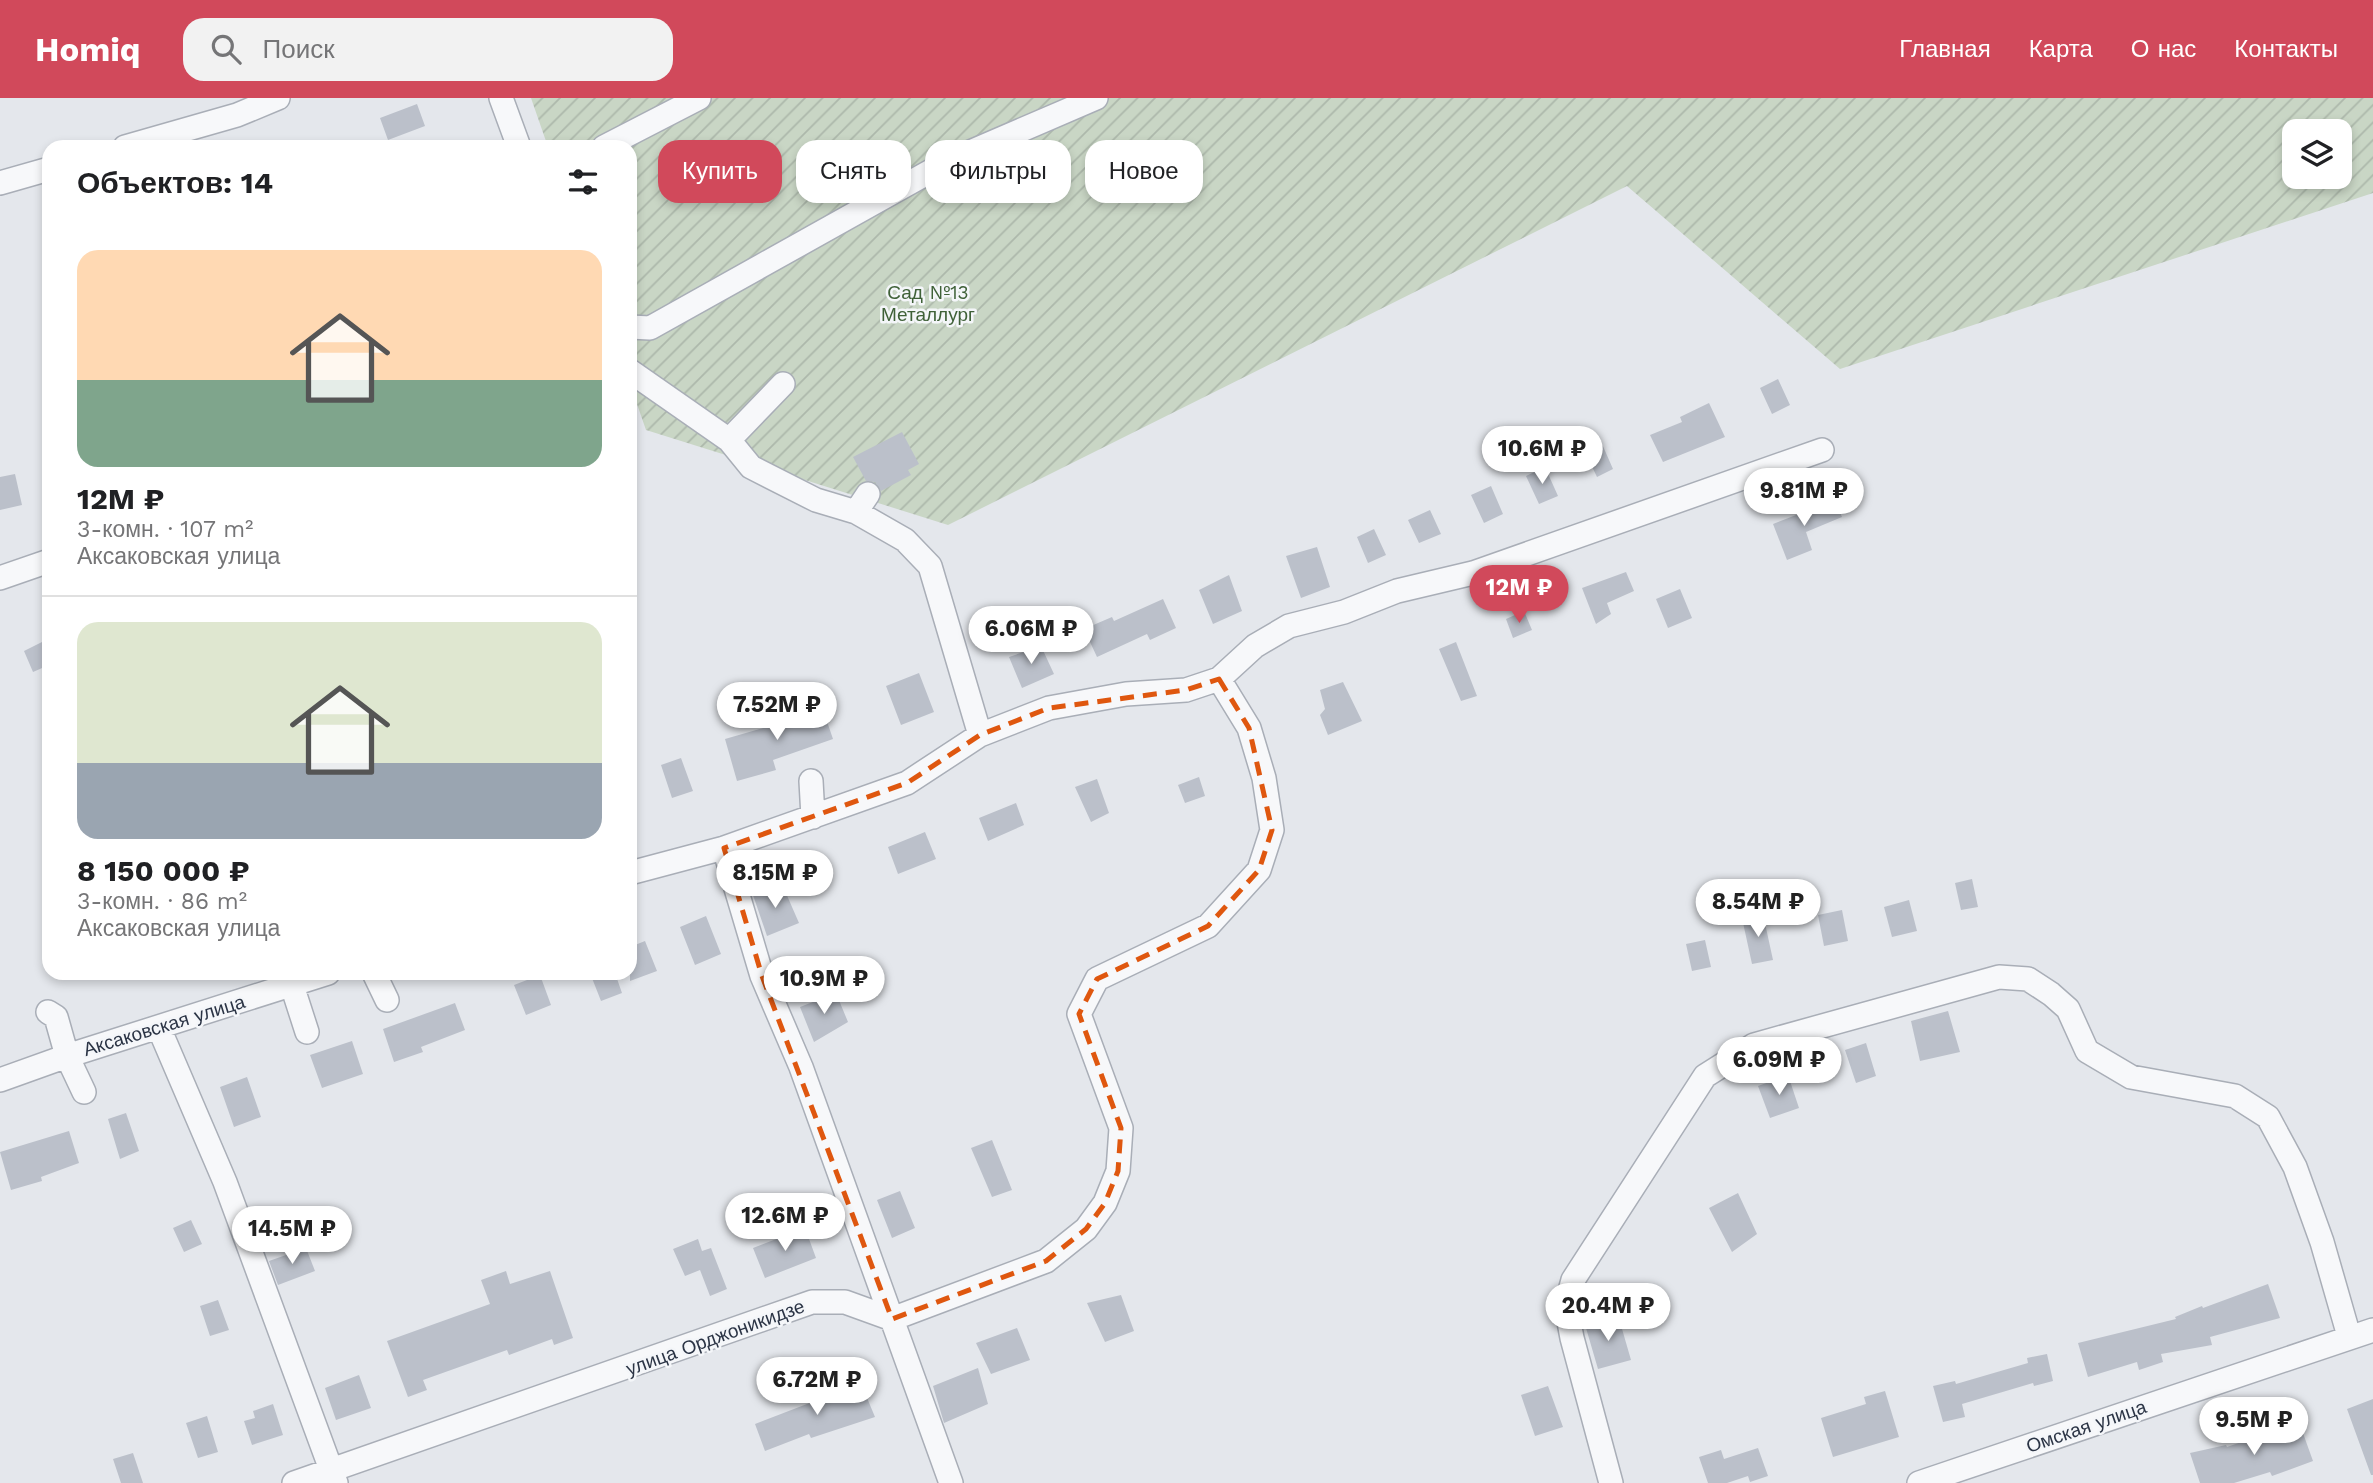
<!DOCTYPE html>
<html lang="ru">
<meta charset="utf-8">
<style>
:root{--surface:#fff;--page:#f2f2f2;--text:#202124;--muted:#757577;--line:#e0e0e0;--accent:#d1495b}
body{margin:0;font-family:"Work Sans",sans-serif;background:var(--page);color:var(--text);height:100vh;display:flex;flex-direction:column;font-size:26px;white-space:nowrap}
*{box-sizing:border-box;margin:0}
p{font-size:23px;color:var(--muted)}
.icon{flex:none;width:38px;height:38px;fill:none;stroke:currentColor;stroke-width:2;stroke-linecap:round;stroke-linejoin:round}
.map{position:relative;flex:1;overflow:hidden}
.details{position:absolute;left:42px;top:42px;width:595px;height:840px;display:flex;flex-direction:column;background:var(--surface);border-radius:21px;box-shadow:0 4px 10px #0003}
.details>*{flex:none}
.top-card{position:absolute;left:658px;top:42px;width:665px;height:63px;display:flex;gap:14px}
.buttons{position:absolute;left:2282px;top:21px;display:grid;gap:14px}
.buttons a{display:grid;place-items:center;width:70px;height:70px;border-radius:14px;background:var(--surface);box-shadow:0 4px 10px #0003;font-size:35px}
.price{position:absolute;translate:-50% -60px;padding:0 16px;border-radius:24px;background:#fff;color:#222;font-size:23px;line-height:46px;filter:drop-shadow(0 2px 4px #0008)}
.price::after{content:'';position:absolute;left:50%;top:42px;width:21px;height:16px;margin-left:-10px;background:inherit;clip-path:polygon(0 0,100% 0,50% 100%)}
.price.on{background:var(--accent);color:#fff}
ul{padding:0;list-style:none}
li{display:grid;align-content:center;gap:14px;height:371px;padding:0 35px}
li+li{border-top:2px solid var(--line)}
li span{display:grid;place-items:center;height:217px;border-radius:21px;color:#555}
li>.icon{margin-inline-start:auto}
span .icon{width:126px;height:126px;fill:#fffc;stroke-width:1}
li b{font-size:30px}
h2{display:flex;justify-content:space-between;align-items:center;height:84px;padding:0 35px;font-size:30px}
.tag{padding:0 24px;border-radius:21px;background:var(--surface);box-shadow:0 4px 10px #0003;font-size:24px;line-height:63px}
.tag.on{background:var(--accent);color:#fff}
header{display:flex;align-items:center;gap:42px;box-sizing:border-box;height:98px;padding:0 35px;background:var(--accent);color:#fff}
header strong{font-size:33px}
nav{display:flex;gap:38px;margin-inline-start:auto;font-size:24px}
.search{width:490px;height:63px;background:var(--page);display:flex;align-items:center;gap:18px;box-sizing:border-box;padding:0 24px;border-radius:21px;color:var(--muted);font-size:26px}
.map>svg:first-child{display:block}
.garden{fill:url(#garden-furrows);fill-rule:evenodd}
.building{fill:#bbc0ca}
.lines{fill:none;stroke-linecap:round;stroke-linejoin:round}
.minor-casing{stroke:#a9aeb7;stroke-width:26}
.minor{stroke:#f7f8fa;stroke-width:23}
.marked{fill:none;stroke:#df570f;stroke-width:5;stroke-dasharray:14 9;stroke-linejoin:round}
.labels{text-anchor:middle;stroke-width:5;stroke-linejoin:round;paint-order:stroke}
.park-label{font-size:19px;fill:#3f6138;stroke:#f4f6f9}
.street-label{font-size:19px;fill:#2b3445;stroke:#f4f6f9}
</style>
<header>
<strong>Homiq</strong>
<div class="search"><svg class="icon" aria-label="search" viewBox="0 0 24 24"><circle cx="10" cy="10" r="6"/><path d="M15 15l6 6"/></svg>Поиск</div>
<nav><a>Главная</a><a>Карта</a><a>О нас</a><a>Контакты</a></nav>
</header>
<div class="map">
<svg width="2373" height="1385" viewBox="0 0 2373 1385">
<defs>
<pattern id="garden-furrows" width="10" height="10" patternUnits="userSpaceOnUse" patternTransform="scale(1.75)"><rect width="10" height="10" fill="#c9d6c5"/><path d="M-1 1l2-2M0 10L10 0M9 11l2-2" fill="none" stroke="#adb8ab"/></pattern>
</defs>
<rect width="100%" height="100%" fill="#e4e7ec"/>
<!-- garden -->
<path class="garden" d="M531,0H2373V95L1840,271L1627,88L948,427L646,332L630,286V49H548ZM2294,33H2340V79H2294Z"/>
<!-- building -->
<path class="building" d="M417,6L425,28L388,42L380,20Z
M1778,281L1790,307L1772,316L1760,290Z
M1709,305L1725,339L1663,364L1650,337L1682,324L1680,319Z
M902,334L919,366L908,372L911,377L881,393L875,384L866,383L853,359Z
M1602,346L1613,371L1597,379L1585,354Z
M1545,369L1558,398L1539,406L1526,378Z
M15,376L22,407L0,412V379Z
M1491,388L1503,416L1484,425L1471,397Z
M1835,402L1842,419L1806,434L1812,452L1787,462L1773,426Z
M1430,412L1441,436L1419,445L1408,422Z
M1374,431L1386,457L1368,465L1357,439Z
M1317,449L1330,489L1301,500L1286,458Z
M1626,474L1634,493L1607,505L1611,516L1596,526L1582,490Z
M1229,477L1242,513L1213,526L1199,492Z
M1680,491L1692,520L1668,530L1656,501Z
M1163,501L1176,530L1150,542L1147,536L1097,559L1084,531L1112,519L1114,523Z
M1524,513L1532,532L1513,540L1506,521Z
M42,544L49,559V567L33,574L24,553Z
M1456,544L1477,598L1461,603L1439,551Z
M1041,548L1054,576L1022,590L1009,559Z
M919,575L934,614L901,627L886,588Z
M1343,584L1362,623L1328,637L1320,617L1325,611L1320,592Z
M821,606L833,641L773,662L776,672L737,683L725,641L791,622L789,617Z
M681,660L693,693L672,700L661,667Z
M1199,679L1205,698L1185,705L1178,687Z
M1097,681L1109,715L1091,724L1075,689Z
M1016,705L1024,727L988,743L979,720Z
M925,734L936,761L898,776L888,749Z
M1972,781L1978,809L1961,812L1955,785Z
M782,786L799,825L767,838L753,797Z
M1909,802L1917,833L1892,839L1884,809Z
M1842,812L1848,843L1824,848L1818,817Z
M1763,816L1773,862L1752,866L1742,820Z
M706,818L721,856L695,867L680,829Z
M1705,842L1711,869L1692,873L1686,846Z
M645,843L657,873L630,883V849Z
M590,875H615L622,895L601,903Z
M540,877L551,907L526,917L514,887Z
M836,895L848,924L814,944L800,909Z
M455,905L465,932L421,949L423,954L394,964L383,931Z
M1948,913L1960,954L1920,963L1911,923Z
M352,943L363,976L322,990L310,957Z
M1866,945L1876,978L1856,985L1845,952Z
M1788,977L1799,1010L1770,1020L1758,988Z
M247,979L261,1019L234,1029L220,989Z
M126,1015L139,1053L120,1061L108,1021Z
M69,1033L79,1065L41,1079L42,1083L11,1092L0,1054Z
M992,1042L1012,1092L992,1099L971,1050Z
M900,1093L915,1130L892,1140L877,1102Z
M1738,1095L1757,1136L1732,1154L1709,1110Z
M191,1122L202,1146L184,1154L173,1130Z
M805,1130L816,1160L765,1180L753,1150Z
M698,1141L702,1153L711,1150L727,1191L710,1198L700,1172L685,1178L673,1151Z
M306,1150L315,1173L278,1187L269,1163Z
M506,1173L510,1186L550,1173L573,1240L554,1247L552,1241L509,1257L507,1252L423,1282L427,1292L408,1299L387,1243L490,1206L481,1182Z
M2268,1186L2280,1220L2210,1239L2212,1247L2161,1256L2163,1264L2139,1272L2137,1264L2088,1279L2078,1245L2176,1221L2175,1219L2202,1208L2203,1210Z
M1121,1197L1134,1233L1105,1244L1087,1205Z
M218,1202L229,1232L210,1238L200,1208Z
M1618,1217L1631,1262L1598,1271L1586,1230Z
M1017,1230L1030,1262L991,1276L976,1245Z
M2047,1256L2053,1283L2034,1288L2033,1285L1962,1306L1965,1319L1943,1324L1933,1288L1955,1283L1956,1286L2028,1265L2027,1260Z
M978,1270L988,1306L944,1325L933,1288Z
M359,1277L371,1310L336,1322L325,1290Z
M860,1283L875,1319L811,1340L809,1336L765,1353L755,1326L833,1296L832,1293Z
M1548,1288L1563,1329L1535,1338L1521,1297Z
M1885,1293L1899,1339L1833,1359L1821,1320L1866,1306L1864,1299Z
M2373,1301V1377H2371L2347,1311Z
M273,1306L283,1337L252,1347L244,1323L255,1320L253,1313Z
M207,1318L218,1354L198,1360L186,1325Z
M2299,1324L2313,1363L2272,1378L2270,1374L2234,1385H2200L2190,1355L2226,1347L2227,1349Z
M1758,1350L1768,1378L1750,1384L1748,1378L1727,1385H1708L1699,1359L1721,1352L1724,1361Z
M133,1355L143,1385H121L113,1361Z"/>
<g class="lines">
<!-- minor casing -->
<g class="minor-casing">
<path id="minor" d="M501,0L519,49
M125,49L237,17L278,0
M604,49L699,0
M0,85L49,71
M630,229L650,230L947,64L1096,0
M630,273L729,342L751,369L816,402L856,414L905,442L930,468L980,637
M729,342L783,286
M856,414L868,396
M0,480L49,463
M811,683L813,719
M724,750L762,878L801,969L951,1385
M630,775L724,750L907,685L980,637L1049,610L1126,596L1186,592L1219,581L1255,548L1289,528L1344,514L1397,493L1473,475L1822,352
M288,875L307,934
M374,875L387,902
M48,914L56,919L67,958L84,994
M159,930L225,1084L336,1385
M0,982L67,958L328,875
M294,1385L812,1204H845L892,1221L1046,1163L1086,1131L1105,1105L1118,1073L1121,1030L1079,916L1097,881L1208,828L1259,772L1272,732L1264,680L1249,630L1219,581
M1611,1385L1572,1240L1566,1208L1573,1182L1705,978L1754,947L1999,879L2028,881L2051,896L2068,911L2087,953L2131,979L2235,998L2268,1019L2295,1069L2322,1144L2349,1238
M1919,1385L2373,1232"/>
</g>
<!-- minor -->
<use href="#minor" class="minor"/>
</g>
<!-- marked area -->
<path class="marked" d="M1219,581L1249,630L1272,732L1259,772L1208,828L1097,881L1079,916L1121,1030L1118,1073L1105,1105L1086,1131L1046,1163L892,1221L762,878L724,750L907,685L980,637L1049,610L1186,592Z"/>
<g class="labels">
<!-- park labels -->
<g class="park-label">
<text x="928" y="201">Сад №13<tspan x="928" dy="22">Металлург</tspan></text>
</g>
<!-- street labels -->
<g class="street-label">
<text transform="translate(164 927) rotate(-17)" y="7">Аксаковская улица</text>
<text transform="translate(715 1239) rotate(-20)" y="7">улица Орджоникидзе</text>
<text transform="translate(2086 1328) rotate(-19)" y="7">Омская улица</text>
</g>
</g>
</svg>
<div class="buttons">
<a><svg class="icon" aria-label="layers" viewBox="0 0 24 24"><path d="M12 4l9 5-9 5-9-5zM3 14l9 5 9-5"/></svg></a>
</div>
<b class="price" style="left:1542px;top:388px">10.6M ₽</b>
<b class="price" style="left:1804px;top:430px">9.81M ₽</b>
<b class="price on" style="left:1519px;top:527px">12M ₽</b>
<b class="price" style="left:1031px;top:568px">6.06M ₽</b>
<b class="price" style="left:777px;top:644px">7.52M ₽</b>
<b class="price" style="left:775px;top:812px">8.15M ₽</b>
<b class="price" style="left:1758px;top:841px">8.54M ₽</b>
<b class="price" style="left:824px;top:918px">10.9M ₽</b>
<b class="price" style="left:1779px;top:999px">6.09M ₽</b>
<b class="price" style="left:785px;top:1155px">12.6M ₽</b>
<b class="price" style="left:292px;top:1168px">14.5M ₽</b>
<b class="price" style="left:1608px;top:1245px">20.4M ₽</b>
<b class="price" style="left:817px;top:1319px">6.72M ₽</b>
<b class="price" style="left:2254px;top:1359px">9.5M ₽</b>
<div class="top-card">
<a class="tag on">Купить</a>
<a class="tag">Снять</a>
<a class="tag">Фильтры</a>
<a class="tag">Новое</a>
</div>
<section class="details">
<h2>Объектов: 14<svg class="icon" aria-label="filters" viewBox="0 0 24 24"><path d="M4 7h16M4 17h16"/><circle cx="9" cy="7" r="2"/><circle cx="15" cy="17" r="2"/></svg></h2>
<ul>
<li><span style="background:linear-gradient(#ffd9b3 60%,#7fa58c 0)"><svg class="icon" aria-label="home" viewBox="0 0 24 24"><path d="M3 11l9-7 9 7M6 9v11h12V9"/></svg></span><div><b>12M ₽</b><p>3-комн. · 107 m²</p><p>Аксаковская улица</p></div></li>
<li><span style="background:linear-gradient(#dfe7d0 65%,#9aa5b1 0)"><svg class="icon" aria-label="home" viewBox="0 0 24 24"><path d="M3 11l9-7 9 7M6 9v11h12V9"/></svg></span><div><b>8 150 000 ₽</b><p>3-комн. · 86 m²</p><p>Аксаковская улица</p></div></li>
</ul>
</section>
</div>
